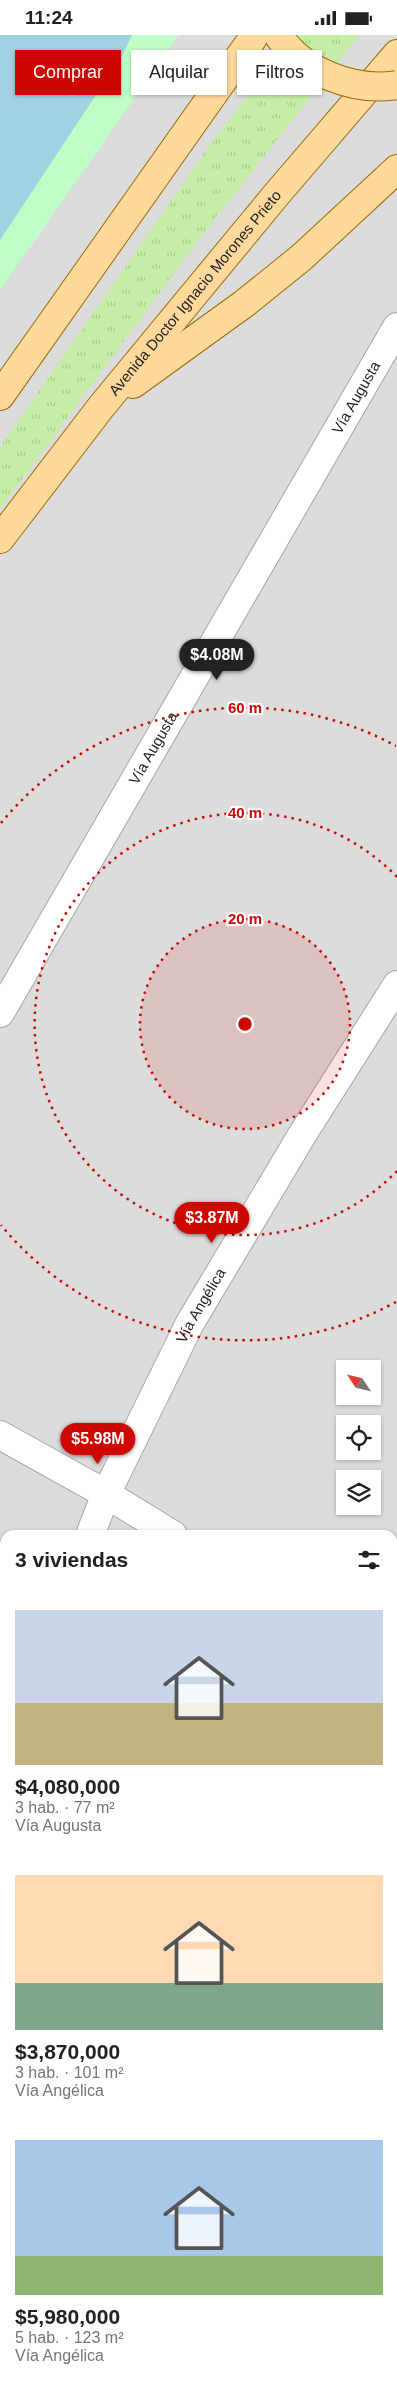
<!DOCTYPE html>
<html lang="es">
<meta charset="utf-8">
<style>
:root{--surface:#fff;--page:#f6f6f6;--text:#202124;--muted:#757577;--accent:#ce0700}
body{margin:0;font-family:Arial,sans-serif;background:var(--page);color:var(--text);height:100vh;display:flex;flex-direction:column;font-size:19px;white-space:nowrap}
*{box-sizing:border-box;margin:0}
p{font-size:16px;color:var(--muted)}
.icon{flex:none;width:28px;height:28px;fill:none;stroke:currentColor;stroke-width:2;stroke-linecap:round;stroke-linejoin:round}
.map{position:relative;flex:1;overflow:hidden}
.drawer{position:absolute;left:0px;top:1495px;width:398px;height:865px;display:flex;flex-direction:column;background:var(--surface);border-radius:15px 15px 0 0;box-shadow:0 1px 4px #0004}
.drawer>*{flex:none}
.hud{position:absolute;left:15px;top:15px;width:368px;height:45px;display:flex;gap:10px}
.needle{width:32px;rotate:305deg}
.tools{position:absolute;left:336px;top:1325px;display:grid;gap:10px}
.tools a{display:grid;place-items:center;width:45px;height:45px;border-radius:0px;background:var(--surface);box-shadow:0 1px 4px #0004;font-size:25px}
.price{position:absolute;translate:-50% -42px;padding:0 11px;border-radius:18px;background:var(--accent);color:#fff;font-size:16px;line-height:32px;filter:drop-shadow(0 1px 2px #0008)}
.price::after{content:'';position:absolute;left:50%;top:30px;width:15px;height:11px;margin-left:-8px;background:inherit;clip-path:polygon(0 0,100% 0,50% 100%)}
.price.active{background:#222;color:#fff}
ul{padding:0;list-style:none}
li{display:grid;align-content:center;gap:10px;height:265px;padding:0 15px}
li span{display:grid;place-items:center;height:155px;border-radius:0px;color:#555}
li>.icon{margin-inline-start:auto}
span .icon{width:90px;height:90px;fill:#fffc;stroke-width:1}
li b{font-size:21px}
h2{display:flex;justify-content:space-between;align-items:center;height:60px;padding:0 15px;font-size:21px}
.pill{padding:0 18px;border-radius:0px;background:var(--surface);box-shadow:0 1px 4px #0004;font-size:18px;line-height:45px}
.pill.active{background:var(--accent);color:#fff}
.status{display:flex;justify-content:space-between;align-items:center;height:35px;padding:0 25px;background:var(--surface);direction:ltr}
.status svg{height:14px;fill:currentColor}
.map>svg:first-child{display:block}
.residential{fill:#dddcdc;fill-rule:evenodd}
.grass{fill:url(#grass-tufts)}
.park{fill:#bffdc6}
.water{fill:#a2d1e1}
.building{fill:#c9c0b7;stroke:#c4b4a6}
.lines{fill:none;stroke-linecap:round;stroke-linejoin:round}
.street-casing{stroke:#a6a6a6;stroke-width:30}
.primary-casing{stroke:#9a6d00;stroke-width:30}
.street{stroke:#fff;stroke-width:28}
.primary{stroke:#ffd89b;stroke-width:28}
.primary-bridge-casing{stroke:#9a6d00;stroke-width:30;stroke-linecap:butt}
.primary-bridge{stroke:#ffd89b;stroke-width:28}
.ring{fill:none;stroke:#ce0700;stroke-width:2.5;stroke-dasharray:2.5 5}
.labels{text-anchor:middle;stroke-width:4.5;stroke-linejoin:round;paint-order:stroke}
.street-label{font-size:15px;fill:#1f1f1f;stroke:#fff}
.centre{fill:#ce0700;stroke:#fff;stroke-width:2.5}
.ring-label{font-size:15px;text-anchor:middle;font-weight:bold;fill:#ce0700;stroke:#fff;stroke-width:4.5;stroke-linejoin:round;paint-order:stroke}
</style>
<div class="status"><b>11:24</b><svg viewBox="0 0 49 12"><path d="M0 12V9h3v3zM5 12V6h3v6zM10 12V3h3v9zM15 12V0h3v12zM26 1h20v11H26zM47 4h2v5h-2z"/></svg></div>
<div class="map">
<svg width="397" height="2360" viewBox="0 0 397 2360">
<defs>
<pattern id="grass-tufts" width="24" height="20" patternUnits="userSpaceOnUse" patternTransform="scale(1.25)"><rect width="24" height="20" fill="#c7eea7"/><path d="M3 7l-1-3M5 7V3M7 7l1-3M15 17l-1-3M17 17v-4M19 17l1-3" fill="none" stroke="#aacc8f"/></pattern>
</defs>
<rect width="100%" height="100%" fill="#f1ede5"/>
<!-- residential -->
<path class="residential" d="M136,0H397V2360H0V208ZM345,1334H372V1361H345ZM345,1389H372V1416H345ZM345,1444H372V1471H345ZM5,1500H392V2355H5Z"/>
<!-- grass -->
<path class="grass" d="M295,0H359L200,203L0,474V412L213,106Z"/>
<!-- park -->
<path class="park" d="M0,0H179L0,255Z"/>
<!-- water -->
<path class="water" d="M0,0H132L123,19L0,205Z"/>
<!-- building -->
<path class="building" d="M5,1780V1829L0,1827V1792Z
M0,1827L5,1829V1936L0,1934Z
M392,1839L397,1841V1949L392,1948Z
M0,1934L5,1936V2058L0,2056Z
M392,1948L397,1949V1994L392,2006Z
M0,2056L5,2058V2124L0,2136Z
M5,2124V2209L0,2207V2136Z
M0,2207L5,2209V2325L0,2323Z
M0,2323L5,2325V2355H46L44,2360H0Z
M121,2355H250L248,2360H119Z"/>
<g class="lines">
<!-- street casing -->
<g class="street-casing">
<g id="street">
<path id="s1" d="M0,978L397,292"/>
<path d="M0,1400L106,1459L173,1500"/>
<path id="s2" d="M90,1500L106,1459L190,1288L302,1100L397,950"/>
<path d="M392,1598L397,1589"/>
<path d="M392,1634L397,1637"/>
<path d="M0,1727L5,1714"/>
<path d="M95,2360L97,2355"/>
</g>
</g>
<!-- primary casing -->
<g class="primary-casing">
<g id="primary">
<path d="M133,349L245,268L302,222L397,134"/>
<path d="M0,361L255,0"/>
<path id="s3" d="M0,504L101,372L276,160L397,19"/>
</g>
</g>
<!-- street -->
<use href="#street" class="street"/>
<!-- primary -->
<use href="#primary" class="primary"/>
<!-- primary-bridge casing -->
<g class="primary-bridge-casing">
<path id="primary-bridge" d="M278,0C302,37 354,57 397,50"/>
</g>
<!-- primary-bridge -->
<use href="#primary-bridge" class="primary-bridge"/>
</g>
<!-- distance rings -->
<circle cx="245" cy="989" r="105" fill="#ce0700" fill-opacity=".12"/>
<g class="ring">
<circle cx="245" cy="989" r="105"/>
<path d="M397 1136A211 211 0 1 1 397 842"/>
<path d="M396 1267A316 316 0 0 1 1 1190M1 788A316 316 0 0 1 396 711"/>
</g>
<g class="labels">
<!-- street labels -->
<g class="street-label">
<text dy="5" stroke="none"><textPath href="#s3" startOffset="314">Avenida Doctor Ignacio Morones Prieto</textPath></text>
<text dy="5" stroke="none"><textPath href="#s1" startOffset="711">Vía Augusta</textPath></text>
<text dy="5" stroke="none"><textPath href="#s1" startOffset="306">Vía Augusta</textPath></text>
<text dy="5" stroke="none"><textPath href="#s2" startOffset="255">Vía Angélica</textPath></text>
</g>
</g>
<circle cx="245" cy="989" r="8" class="centre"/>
<g class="ring-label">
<text x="245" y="678">60 m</text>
<text x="245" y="783">40 m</text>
<text x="245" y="889">20 m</text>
</g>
</svg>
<div class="tools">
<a><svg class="needle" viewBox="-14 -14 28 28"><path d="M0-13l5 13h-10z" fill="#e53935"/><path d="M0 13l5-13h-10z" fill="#757577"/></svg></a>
<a><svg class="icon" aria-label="locate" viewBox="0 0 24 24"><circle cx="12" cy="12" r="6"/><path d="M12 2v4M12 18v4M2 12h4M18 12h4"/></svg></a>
<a><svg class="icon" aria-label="layers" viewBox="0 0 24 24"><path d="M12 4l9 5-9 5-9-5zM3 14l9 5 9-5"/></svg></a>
</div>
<b class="price active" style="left:217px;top:646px">$4.08M</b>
<b class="price" style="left:212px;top:1209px">$3.87M</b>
<b class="price" style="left:98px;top:1430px">$5.98M</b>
<div class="hud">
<a class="pill active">Comprar</a>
<a class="pill">Alquilar</a>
<a class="pill">Filtros</a>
</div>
<section class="drawer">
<h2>3 viviendas<svg class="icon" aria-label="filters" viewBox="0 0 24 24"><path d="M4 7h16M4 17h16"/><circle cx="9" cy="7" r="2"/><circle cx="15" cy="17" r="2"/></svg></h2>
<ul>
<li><span style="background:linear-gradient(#c9d6e8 60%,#c2b280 0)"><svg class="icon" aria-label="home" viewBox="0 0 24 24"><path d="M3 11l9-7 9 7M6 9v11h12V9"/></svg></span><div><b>$4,080,000</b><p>3 hab. · 77 m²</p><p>Vía Augusta</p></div></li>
<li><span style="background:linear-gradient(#ffd9b3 70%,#7fa58c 0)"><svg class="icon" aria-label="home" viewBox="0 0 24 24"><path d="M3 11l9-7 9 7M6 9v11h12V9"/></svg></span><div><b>$3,870,000</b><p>3 hab. · 101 m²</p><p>Vía Angélica</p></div></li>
<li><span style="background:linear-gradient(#a9c7e8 75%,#8fb573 0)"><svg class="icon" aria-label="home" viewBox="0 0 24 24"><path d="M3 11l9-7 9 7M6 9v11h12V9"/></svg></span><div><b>$5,980,000</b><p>5 hab. · 123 m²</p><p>Vía Angélica</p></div></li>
</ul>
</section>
</div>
